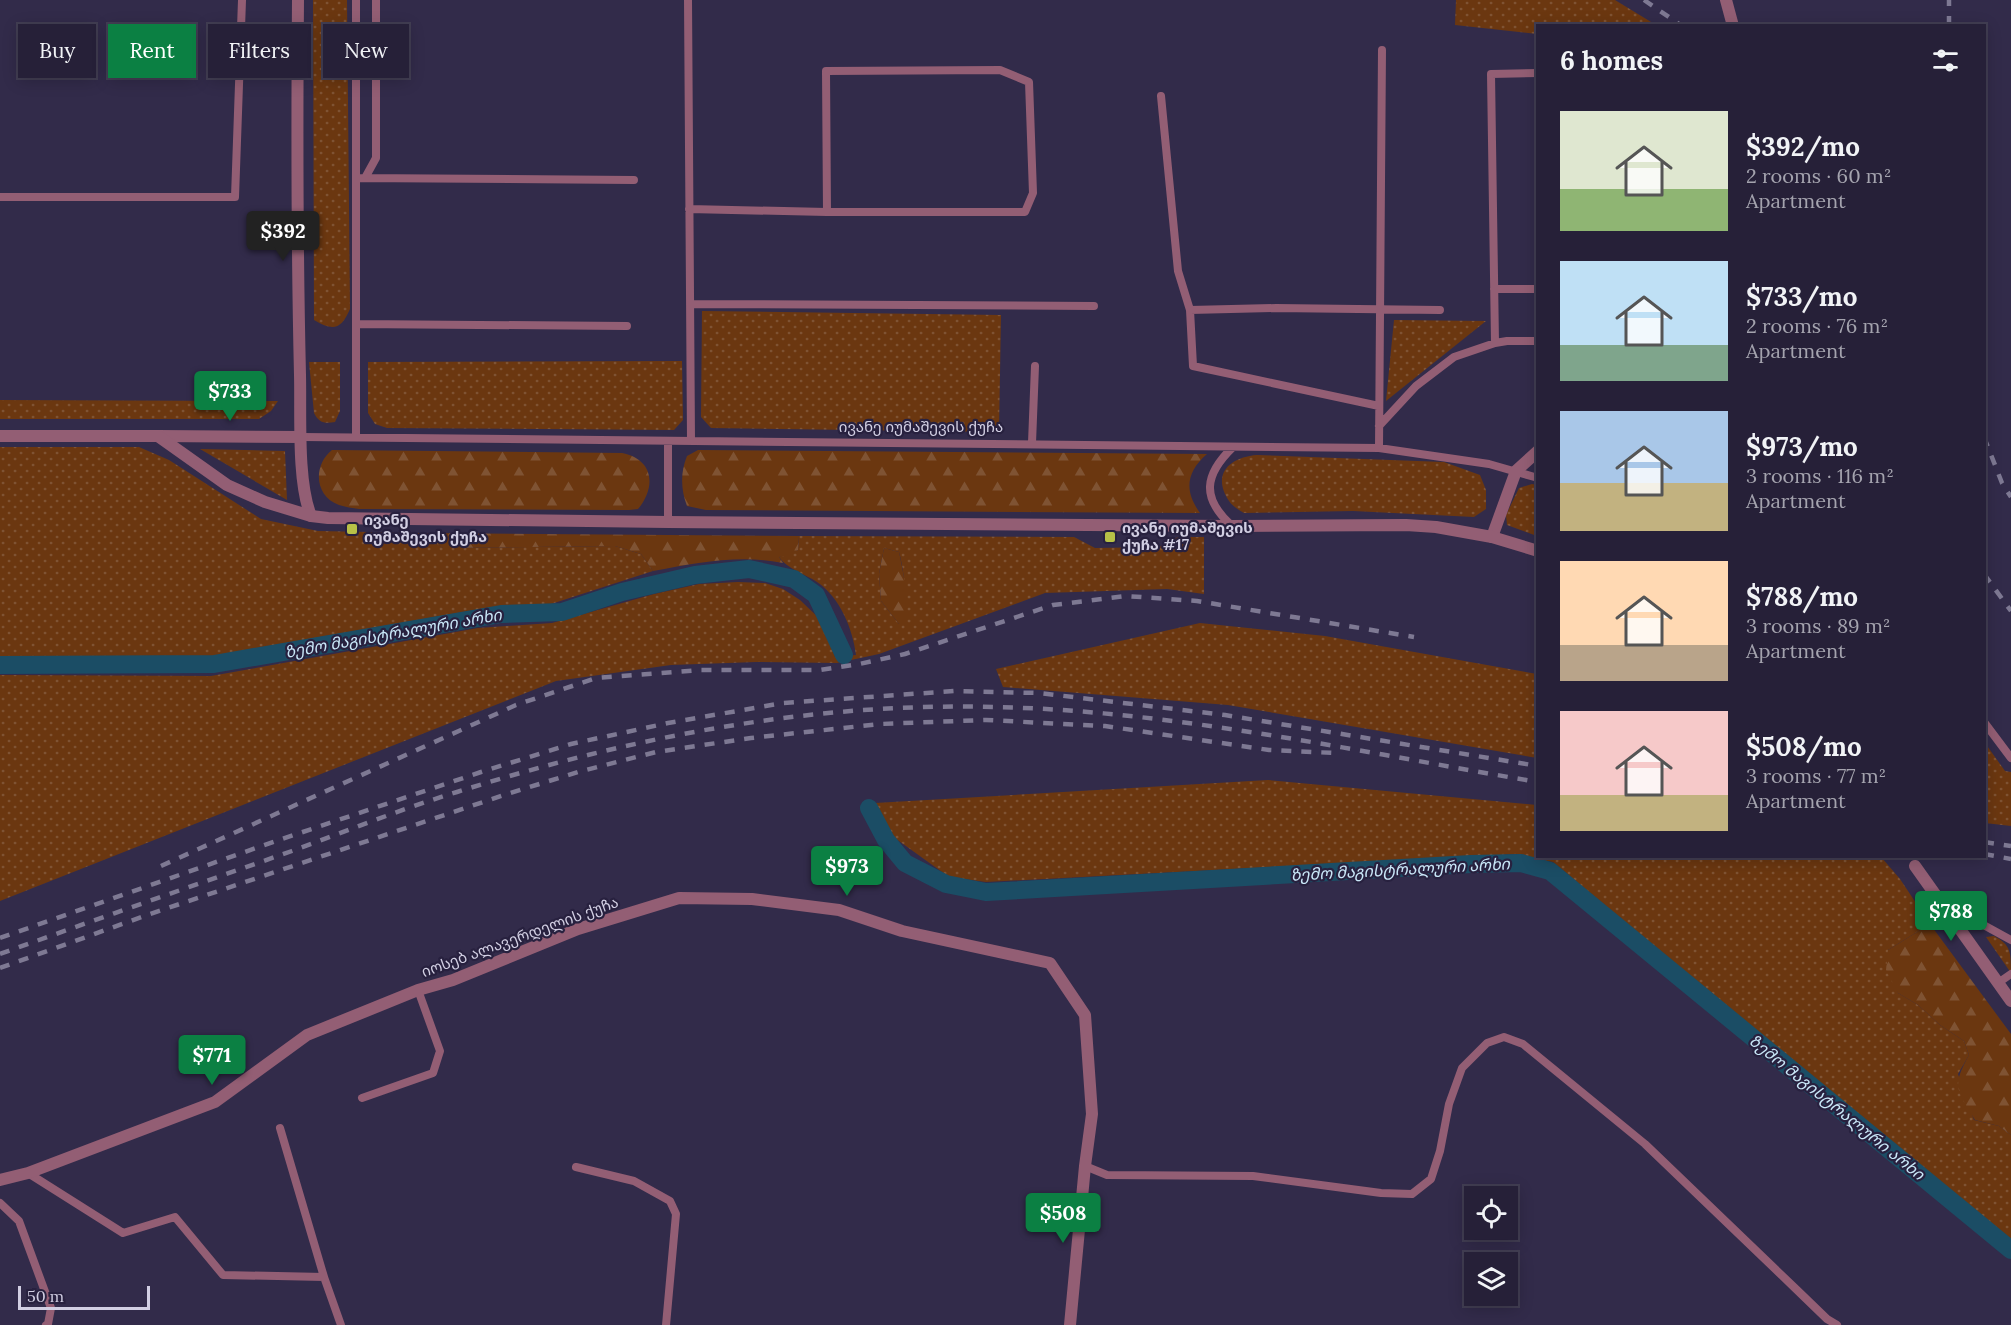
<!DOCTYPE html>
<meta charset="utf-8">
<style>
:root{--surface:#262038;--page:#322d43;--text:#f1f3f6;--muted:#a4a3ae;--line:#423e53;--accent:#0b8043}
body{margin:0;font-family:Lora,"Noto Sans Georgian",serif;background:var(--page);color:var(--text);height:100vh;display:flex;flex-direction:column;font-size:22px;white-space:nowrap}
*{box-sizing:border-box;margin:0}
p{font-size:20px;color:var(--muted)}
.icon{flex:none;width:33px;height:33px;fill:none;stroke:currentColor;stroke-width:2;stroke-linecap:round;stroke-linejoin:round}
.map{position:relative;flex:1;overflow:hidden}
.drawer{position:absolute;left:1536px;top:24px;width:450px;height:834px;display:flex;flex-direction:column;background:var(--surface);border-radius:0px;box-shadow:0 3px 15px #0003,0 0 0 2px var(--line)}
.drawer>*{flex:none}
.top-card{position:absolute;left:18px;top:24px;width:570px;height:54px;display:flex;gap:12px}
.fabs{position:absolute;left:1464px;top:1186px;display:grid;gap:12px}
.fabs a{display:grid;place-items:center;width:54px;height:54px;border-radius:0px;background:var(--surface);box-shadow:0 3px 15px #0003,0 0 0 2px var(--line);font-size:30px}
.scale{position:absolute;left:18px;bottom:15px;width:132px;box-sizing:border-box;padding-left:6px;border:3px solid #d2cfe3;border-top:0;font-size:16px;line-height:21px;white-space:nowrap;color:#d2cfe3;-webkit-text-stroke:4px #28213f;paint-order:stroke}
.price{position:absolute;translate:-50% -51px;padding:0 14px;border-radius:6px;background:var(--accent);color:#fff;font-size:20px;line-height:39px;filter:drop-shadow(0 2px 3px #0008)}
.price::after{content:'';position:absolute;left:50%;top:36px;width:18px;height:14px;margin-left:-9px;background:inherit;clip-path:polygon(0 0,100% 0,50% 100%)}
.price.on{background:#222;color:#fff}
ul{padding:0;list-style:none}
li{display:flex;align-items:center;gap:18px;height:150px;padding:0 24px}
li span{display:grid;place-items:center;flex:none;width:168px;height:120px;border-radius:0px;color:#555}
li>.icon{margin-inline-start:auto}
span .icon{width:72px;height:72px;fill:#fffc;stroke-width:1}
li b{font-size:26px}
h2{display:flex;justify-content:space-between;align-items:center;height:72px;padding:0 24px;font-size:26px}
.pill{padding:0 21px;border-radius:0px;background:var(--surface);box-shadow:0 3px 15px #0003,0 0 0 2px var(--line);font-size:21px;line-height:54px}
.pill.on{background:var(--accent);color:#fff}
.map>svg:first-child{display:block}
.grass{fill:url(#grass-dots);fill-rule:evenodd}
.forest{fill:url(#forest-firs)}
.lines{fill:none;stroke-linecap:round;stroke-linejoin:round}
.canal{stroke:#1b4d65;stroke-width:18}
.service{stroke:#935e74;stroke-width:8}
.minor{stroke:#935e74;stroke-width:12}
.tertiary{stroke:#935e74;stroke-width:12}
.rail{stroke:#7e7993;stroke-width:4.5;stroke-dasharray:10 10;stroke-linecap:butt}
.poi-dot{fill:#b8c147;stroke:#28213f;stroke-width:2}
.labels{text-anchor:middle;stroke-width:4.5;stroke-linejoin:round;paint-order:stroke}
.street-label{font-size:15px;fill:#d2cfe3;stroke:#28213f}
.poi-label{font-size:15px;font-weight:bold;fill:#d2cfe3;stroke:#28213f;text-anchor:start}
.water-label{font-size:16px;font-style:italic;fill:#c9e7f8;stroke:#28213f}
</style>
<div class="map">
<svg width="2011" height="1325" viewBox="0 0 2011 1325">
<defs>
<pattern id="grass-dots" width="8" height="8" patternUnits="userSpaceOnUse" patternTransform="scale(1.5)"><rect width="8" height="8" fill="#6b3710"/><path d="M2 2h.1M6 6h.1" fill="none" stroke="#7f5333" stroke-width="1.8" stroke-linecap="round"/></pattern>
<pattern id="forest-firs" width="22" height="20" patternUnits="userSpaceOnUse" patternTransform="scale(1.5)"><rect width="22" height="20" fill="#6b3710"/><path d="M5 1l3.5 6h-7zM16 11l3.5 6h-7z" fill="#7f5333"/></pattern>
</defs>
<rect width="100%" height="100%" fill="#322b4a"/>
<!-- grass -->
<path class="grass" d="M313,0H347L350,309C341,330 333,331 314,320Z
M1456,0H1615L1656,25L1538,26L1537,34L1455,25Z
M702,311L1001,315L999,432L711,428L701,417Z
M1394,320L1486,321L1386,401Z
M682,361L683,420L674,430L387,428L375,424L368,413V362Z
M309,362H340V411L335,422C325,424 319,423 314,413Z
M0,400L278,401L271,411L259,419H0Z
M0,447H139L169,460L261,519L318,531L420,533L443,548L615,546L641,554L653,571L551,604L469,611L213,656H0Z
M200,449L285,451L287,500Z
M1257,455L1444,462L1480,475L1486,490V509L1474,517L1353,511L1244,513C1239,510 1232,506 1229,501C1211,474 1230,457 1257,455Z
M1532,484L1537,485V536L1507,525L1506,515L1519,488Z
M799,536L1074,537L1095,548L1159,547L1178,537H1204V594L1167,589L1045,593L879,654L837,663L756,662L671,665L556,681L0,901V675L211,676L478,628L552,623L654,594L699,584L738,582L765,583L783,589L800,600L823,622L835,657L856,655C853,630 840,597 817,582C805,574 787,569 779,557L798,550ZM884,548L899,552C907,582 904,594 899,624L881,601L879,574Z
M1200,623L1325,636L1537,674V758L1228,705L1003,687L996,669Z
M1985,743L2005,771L2011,772V826L1985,823Z
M1268,780L1537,805L1538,856H1872L1882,858L1900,879L1930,924L1888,950L1898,993L1918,1005L1940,1025L1964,1041L1969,1055L1958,1074L1974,1120L1999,1126L2011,1135V1242L1553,862L1516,854L986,882L949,877L892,836L875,803Z
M1994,936C2011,945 2011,952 2011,973L1986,937Z"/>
<!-- forest -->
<path class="forest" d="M332,450L622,453C653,459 657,486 638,509L629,510L359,509C353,508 345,507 339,505C314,496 313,465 332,450Z
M698,450L1207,454C1186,472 1184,491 1200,513L706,510L687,506C681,490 680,473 687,456Z
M420,533L799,536L798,550L787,556L779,557L783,563C740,554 696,563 653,571L641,554L615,546L443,548Z
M884,548L899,552C902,565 910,605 905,616C903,619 901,621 899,624L881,601L879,574Z
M1930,924L2011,1034V1135L1999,1126L1975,1120C1957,1090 1951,1087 1969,1055L1964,1041L1940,1025L1918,1005L1898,993L1886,970L1888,950Z"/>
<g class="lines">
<!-- canal -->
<path class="canal" d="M0,665L214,664L501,614L562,612L622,592L695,575L749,569L794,579L816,595L844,655
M869,808L886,840L905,863L946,884L986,892L1471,864L1521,863L1550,871L2011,1250"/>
<!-- service -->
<path class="service" d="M356,0V436
M688,0L691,440
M1161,96L1178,271L1190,310L1193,366L1379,406
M356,178L634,180
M365,178L376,158V0
M0,197H235L242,0
M689,209L827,212H1025L1033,193L1029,82L1000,70L826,71L827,212
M1494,289H1538
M690,304L1094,306
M1190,310L1276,308L1440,310
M356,324L627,326
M1495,343L1491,74L1538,73
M1379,426L1416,386L1454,357L1495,343L1507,341H1538
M302,437L1379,448L1489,464L1538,478
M668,441V522
M1032,443L1035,366
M1379,448L1382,50
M1232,526C1201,498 1204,475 1233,447
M1984,722L2011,758
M1948,911L1969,917L2011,940
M1998,983L2011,974
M362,1098L433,1073L440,1051L418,990
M280,1128L324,1277
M1085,1166L1107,1175L1253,1176L1381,1193L1412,1194L1431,1179L1440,1151L1449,1104L1462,1068L1487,1043L1504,1037L1523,1044L1645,1144L1797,1290L1827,1319L1837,1325
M576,1167L634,1181L670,1201L676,1214L666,1325
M28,1173L123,1233L175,1217L223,1275L324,1277L341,1325
M0,1203L19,1221L51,1308L48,1324L46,1325"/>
<!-- minor -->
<path class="minor" d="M298,0C297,125 297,250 300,375C301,414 297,482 311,516
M1726,0L1733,26
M158,436L302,437
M1492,537L1516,471L1538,451
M0,1180L28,1173L215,1102L307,1035L418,990L453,980L578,929L679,898L752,899L839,910L902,931L1050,963L1085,1015L1092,1114L1085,1166L1070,1325"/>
<!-- tertiary -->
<path class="tertiary" d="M0,436H158L227,485L265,502L311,516L328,518L668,522L1232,526L1406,525L1436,527L1492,537L1538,551
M1915,866L2011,1001"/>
<!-- rail -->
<path class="rail" d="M1644,0L1682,26
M1949,26V0
M1984,437L2002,483L2011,497
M1984,574L2011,611
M1984,842L2011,846
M1984,854L2011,859
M161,866L516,705L596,678L700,670H820L859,664L905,654L1053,605L1126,596L1197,601L1414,637
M0,938L276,841L481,772L571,744L668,723L783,703L954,691L1039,693L1225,715L1538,766
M0,954C97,919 195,885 292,851C347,831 401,809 457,792C631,737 812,702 995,707C1178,711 1358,752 1538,782
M0,968L150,914L504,795L578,772L656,752L751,738L880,724L986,720L1105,726L1269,750L1335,753"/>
</g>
<!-- markers -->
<g class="poi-dot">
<rect x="346" y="523" width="12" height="12" rx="3"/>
<rect x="1104" y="531" width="12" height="12" rx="3"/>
</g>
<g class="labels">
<!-- street labels -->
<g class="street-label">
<text x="921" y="432">ივანე იუმაშევის ქუჩა</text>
<text transform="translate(520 937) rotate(-20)" y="5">იოსებ ალავერდელის ქუჩა</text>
</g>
<!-- poi labels -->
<g class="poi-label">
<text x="364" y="525">ივანე<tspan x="364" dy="17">იუმაშევის ქუჩა</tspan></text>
<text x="1122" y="533">ივანე იუმაშევის<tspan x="1122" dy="17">ქუჩა #17</tspan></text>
</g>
<!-- water labels -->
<g class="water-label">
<text transform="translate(393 633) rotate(-10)" y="6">ზემო მაგისტრალური არხი</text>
<text transform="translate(1400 869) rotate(-3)" y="6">ზემო მაგისტრალური არხი</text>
<text transform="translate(1837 1107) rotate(39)" y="6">ზემო მაგისტრალური არხი</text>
</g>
</g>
</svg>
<div class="fabs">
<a><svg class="icon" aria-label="locate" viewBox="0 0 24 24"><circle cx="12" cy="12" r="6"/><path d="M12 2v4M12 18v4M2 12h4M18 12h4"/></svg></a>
<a><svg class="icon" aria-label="layers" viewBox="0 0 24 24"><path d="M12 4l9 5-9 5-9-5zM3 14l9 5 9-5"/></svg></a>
</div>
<div class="scale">50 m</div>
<b class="price on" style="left:283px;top:262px">$392</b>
<b class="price" style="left:230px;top:422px">$733</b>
<b class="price" style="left:847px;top:897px">$973</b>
<b class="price" style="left:1951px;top:942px">$788</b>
<b class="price" style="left:212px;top:1086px">$771</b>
<b class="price" style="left:1063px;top:1244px">$508</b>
<div class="top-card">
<a class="pill">Buy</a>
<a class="pill on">Rent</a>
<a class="pill">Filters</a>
<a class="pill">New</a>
</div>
<section class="drawer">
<h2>6 homes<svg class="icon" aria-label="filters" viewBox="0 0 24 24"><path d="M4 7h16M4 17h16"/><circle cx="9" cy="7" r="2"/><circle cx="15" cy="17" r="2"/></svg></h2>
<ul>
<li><span style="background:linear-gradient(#dfe7d0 65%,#8fb573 0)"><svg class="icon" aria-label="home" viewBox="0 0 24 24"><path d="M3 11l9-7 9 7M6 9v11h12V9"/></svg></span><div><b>$392/mo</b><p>2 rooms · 60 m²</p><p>Apartment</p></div></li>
<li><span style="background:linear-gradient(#bfe0f5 70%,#7fa58c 0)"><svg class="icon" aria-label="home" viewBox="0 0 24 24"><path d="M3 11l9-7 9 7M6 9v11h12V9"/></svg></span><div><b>$733/mo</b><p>2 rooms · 76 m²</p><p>Apartment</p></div></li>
<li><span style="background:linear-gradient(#a9c7e8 60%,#c2b280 0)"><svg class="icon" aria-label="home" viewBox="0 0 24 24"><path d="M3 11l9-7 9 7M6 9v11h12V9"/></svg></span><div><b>$973/mo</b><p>3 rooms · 116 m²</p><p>Apartment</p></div></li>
<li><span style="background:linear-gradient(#ffd9b3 70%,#b9a48a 0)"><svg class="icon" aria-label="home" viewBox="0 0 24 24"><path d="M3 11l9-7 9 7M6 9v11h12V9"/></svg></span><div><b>$788/mo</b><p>3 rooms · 89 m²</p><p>Apartment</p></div></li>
<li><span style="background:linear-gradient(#f6c9c9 70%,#c2b280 0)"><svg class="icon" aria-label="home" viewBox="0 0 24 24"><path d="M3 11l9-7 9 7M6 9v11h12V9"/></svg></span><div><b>$508/mo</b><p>3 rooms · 77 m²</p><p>Apartment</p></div></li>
</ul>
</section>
</div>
